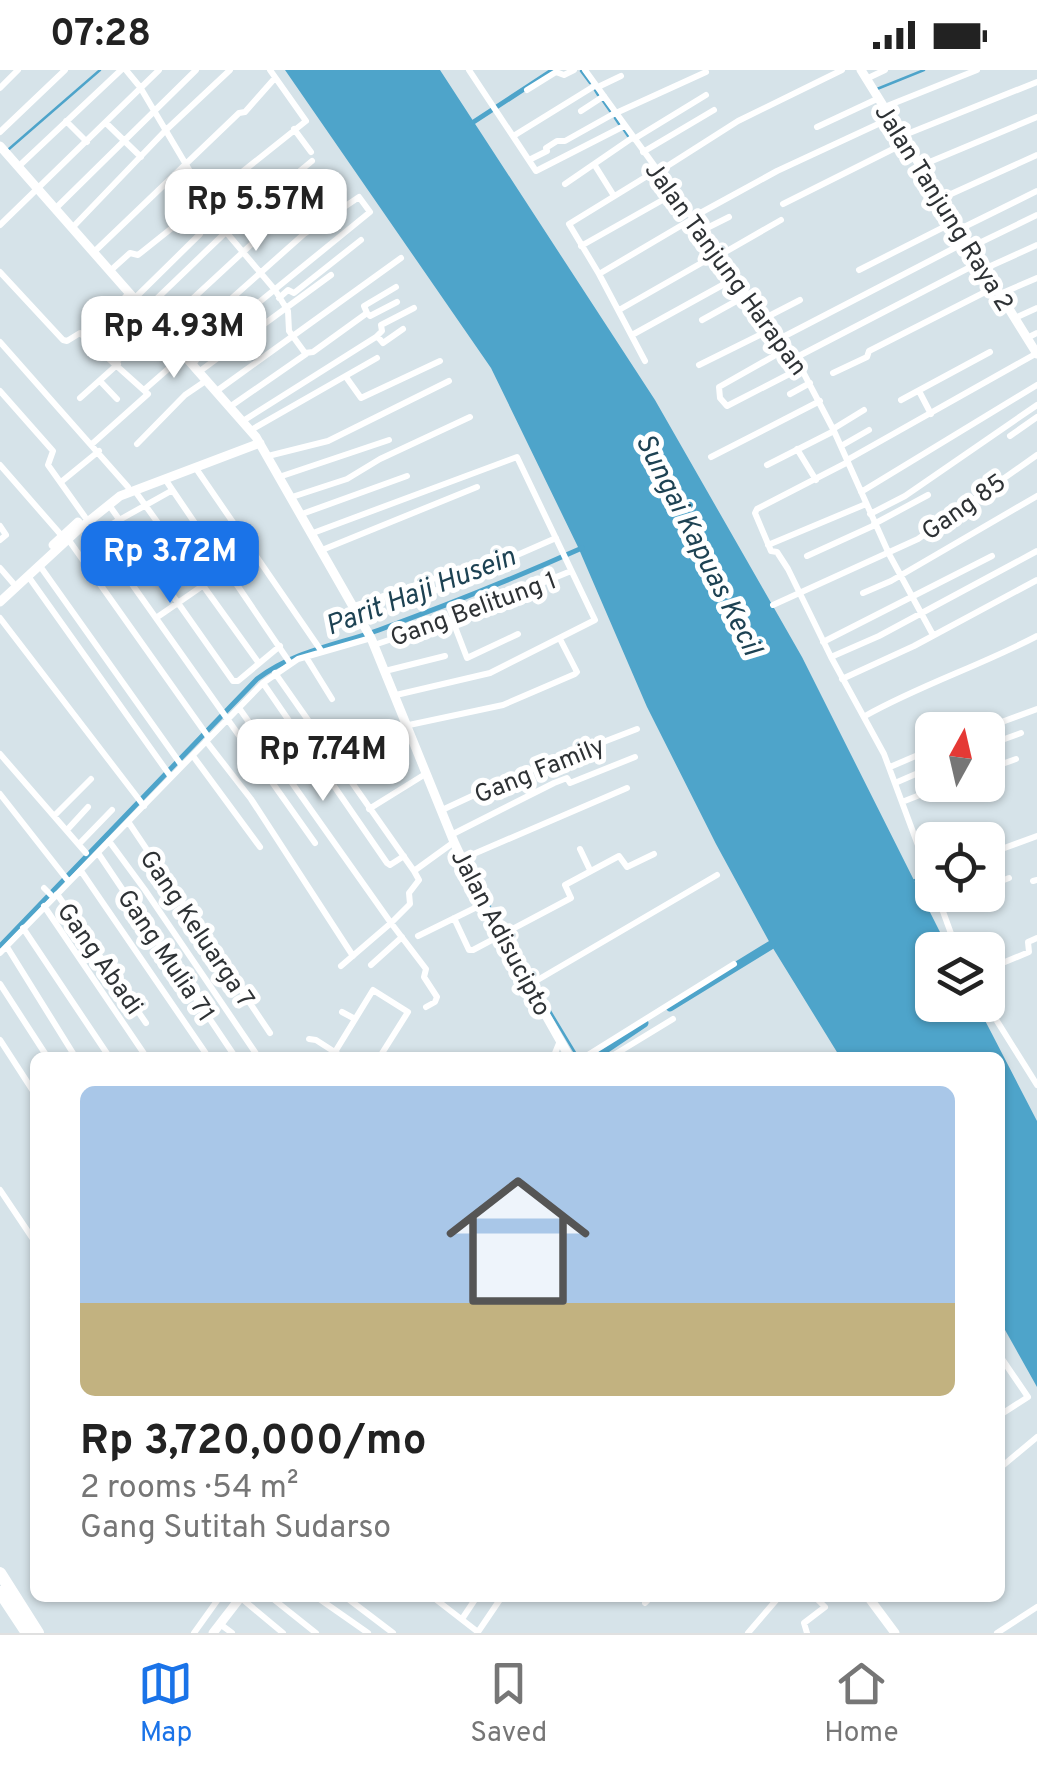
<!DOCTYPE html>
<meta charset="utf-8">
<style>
:root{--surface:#fff;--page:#f2f2f2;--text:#222;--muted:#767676;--line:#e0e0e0;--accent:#1a73e8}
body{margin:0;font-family:Overpass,sans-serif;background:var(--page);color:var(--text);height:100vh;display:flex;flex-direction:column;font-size:38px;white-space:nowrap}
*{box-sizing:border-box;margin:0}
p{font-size:32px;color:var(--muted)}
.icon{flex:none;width:55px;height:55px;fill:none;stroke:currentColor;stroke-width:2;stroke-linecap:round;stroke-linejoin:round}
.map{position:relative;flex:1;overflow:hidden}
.sheet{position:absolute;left:30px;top:982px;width:975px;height:550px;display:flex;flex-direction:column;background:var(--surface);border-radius:15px;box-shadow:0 2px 8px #0004}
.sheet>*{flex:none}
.needle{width:65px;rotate:8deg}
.tools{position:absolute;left:915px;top:642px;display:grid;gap:20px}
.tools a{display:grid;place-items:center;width:90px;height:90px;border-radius:15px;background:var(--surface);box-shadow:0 2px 8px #0004;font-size:50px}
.price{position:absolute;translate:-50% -85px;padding:0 22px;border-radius:20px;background:#fff;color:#222;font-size:32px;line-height:65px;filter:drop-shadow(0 2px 5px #0008)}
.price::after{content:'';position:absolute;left:50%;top:60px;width:30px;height:22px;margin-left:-15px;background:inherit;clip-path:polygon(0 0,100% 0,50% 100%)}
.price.current{background:var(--accent);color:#fff}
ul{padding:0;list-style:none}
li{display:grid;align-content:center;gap:20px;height:530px;padding:0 50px}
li+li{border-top:2px solid var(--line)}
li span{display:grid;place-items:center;height:310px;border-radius:15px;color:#555}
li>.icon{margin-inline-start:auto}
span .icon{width:180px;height:180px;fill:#fffc;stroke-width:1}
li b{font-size:42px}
.status{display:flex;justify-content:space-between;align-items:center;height:70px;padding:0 50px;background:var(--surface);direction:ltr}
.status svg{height:28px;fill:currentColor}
.tab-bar{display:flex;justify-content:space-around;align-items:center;height:140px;border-top:2px solid var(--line);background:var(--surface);font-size:28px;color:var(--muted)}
.tab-bar a{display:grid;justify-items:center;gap:5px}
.tab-bar .current{color:var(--accent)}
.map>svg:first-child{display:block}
.water{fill:#4ea4ca}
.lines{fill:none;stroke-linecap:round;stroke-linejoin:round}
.stream{stroke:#4ea4ca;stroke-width:2.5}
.canal{stroke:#4ea4ca;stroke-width:5}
.river{stroke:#4ea4ca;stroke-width:9}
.street{stroke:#fff;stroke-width:6}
.secondary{stroke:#fff;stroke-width:9}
.highway{stroke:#fff;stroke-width:12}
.labels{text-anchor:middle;stroke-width:10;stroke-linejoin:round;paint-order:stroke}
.street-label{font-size:25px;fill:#2e3235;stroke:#fff}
.water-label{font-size:28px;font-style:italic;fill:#1d4253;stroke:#fff}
</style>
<div class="status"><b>07:28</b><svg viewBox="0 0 49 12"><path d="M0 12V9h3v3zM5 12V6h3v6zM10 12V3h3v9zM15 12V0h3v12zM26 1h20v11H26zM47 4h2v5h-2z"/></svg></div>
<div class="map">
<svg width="1037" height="1563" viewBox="0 0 1037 1563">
<rect width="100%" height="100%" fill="#d6e3e9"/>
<!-- water -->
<path class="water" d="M285,0H440L655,330L802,587L949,880H932V935H977L1037,1051V1317L1000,1251V988L840,987L771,875L716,774L647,637L578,477L491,298Z"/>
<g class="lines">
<!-- stream -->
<path class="stream" d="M581,1L590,13
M877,19L924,0
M595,20L598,25
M603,31L610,41
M615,48L619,54
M624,60L628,66
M9,79L100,0
M912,811L926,807
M481,820L490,836
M493,841L494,843
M497,848L503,859
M508,868L510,871
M513,876L518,886
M521,890L531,909
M535,916L577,986"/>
<!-- canal -->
<path class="canal" d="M472,53L553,0
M0,876L257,609C294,581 337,575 379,560C448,535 515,508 582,478"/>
<!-- river -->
<path class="river" d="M670,937L771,875
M592,988L644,953"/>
<!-- street -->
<path class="street" d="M126,0L140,17L226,162L275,220L288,241L289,261L305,283L313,282L367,243L364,236L396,217
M469,0L536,101L624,56
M585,0L801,298L834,361L889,484L933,565
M866,9L885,0
M598,17L621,6
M0,18L18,0
M527,20L556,2L564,5L574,0
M882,38L977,0
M581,41L604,26
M616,43L706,2
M66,51L87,72
M106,53L141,87
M817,57L877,29
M294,59L311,82
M0,62L65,0
M515,65L596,15
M902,66L1037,12
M634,69L706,25
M643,82L714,40
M531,89L547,81L546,78L557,71H565L615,43
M594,94L614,126
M920,96L1037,47
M18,97L121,0
M658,102L738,51L842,0
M565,114L632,68
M940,129L1037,85
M783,134L905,73
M55,139L196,0
M693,147L777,101L889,49
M0,155L159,0
M72,158L166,60L230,0
M960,159L1037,121
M703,160L729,147
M581,176L675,123
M971,177L1037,145
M94,182L239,43L245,42L275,8
M720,185L781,150
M984,199L1037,175
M859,200L954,152
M110,201L130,183L138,185L306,51L270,0
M0,202L63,270L67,271L80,263L148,324L92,374
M599,204L569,154L657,100
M1000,224L1037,208
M279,228L288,220L294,223L361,170
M134,229L200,164
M145,240L226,162L312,91
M619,240L719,183
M368,244L370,246L397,232
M767,247L800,230
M1015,248L1037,238
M702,250L749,224
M161,258L283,145L326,113L337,124
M632,265L737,207
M377,266L383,273L403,259
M87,268L128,224
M781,268L966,172
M1027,268L1037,263
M0,272L128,417
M178,276L304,164L359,127L370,142L209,273L194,293
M788,278L719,317L720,328L727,336L801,298
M795,288L980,192
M645,291L599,204L694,148
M116,292L157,254
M699,295L774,258
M200,301L331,205
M833,303L867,287L869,281L995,217
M346,307L361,328L440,291
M100,311L117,329
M144,320L184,285
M218,320L401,188
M0,321L53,381L48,395L85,447
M919,321L931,344
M790,324L810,313
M80,328L118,294
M901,330L990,282
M231,336L306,284
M243,351L376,267L382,261L381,255L414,238
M833,359L864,340
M251,360L377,288
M1010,366L1037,347
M137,374L185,325L207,310
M841,376L869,360
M797,379L816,410
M268,386L328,371L449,311
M711,387L820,331
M847,390L1037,283
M848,392L757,439L755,443L771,481L777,482L788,499L831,587L884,684L932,813
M0,395L62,466
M767,395L834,361
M195,397L322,582
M279,407L389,370
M165,409L290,593
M61,412L99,381
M135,421L258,592
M861,422L1037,315
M292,427L347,409L380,389L470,347
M109,435L233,611H238L280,576
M302,444L407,406
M870,444L905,426L1037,335
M88,452L315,773
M874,454L928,425
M0,456L6,465L0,470
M96,463L171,421
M313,463L517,387L595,550L490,603L396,625
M68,469L209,668
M768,475L866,434
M322,480L477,417
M807,486L875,455
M40,496L182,696
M0,498L13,513
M28,506L171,707
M432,522L556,468
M863,523L891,511L1037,426
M773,535L918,469L1037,385
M354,536L468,497L474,506
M0,548L144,736
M156,548L227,499
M452,549L467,588L518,564
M823,572L992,486
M374,575L467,544L571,501
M306,587L332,629
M831,587L879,566L1037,481
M385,601L445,586
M275,603L414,801L454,772
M842,609L914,576L1037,510
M263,613L387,793L390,795L404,786
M239,638L391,853L410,834L409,823L419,810L414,801
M865,646C920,615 980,596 1037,566
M409,655L503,635L575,604L577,602L560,569
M980,660L1037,639
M206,671L251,729L353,886
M988,675L1021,663
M0,684L86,783
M193,686L260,777
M890,697L932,679
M988,699L1016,689
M895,713L932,697
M0,724L69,812
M902,732L945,715
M369,739L427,703
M442,740L515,706L637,659
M55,745L91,709
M129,753L270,963
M67,760L88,737
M451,765L554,713L567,708L570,713L635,687
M109,771L145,820L259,988
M79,774L112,740
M580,779L590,800
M98,783L236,988
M988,784L1037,766
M462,789L627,718
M81,801L209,988
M1033,811L1037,810
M988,816L1009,808
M44,818L53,827
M57,824L146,953
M937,825L957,880
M942,835L966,825
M44,836L147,988
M454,848L469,880H473L571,828L565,815L619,786L627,797L654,784
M23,858L110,988
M418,866L483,834
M7,877L76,988
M0,883L263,613L298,589L371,568
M371,895L402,867
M341,896L391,853L426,899L424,907L437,927L435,932L426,937
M988,899L1029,882L1028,872L1037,868
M0,914L48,988
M529,915L717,805
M987,935L1037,1015
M342,942L355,949
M309,969L316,970L344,988
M0,970L35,1024
M335,982L373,920L408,942L379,988
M553,988L560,971
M583,988L734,894
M609,988L673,949
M0,1120L35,1172
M33,1228L35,1231
M1000,1286L1028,1327L1000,1345
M1000,1398L1037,1367
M241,1528L283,1563
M272,1528L316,1563
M318,1528L368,1563
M347,1528L393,1563
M434,1528L478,1562L501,1528
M645,1533L650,1528
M462,1549L476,1528
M220,1554L232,1563
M194,1563L219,1528
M748,1563L778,1528
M807,1563L804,1553L825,1537L816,1528
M997,1563L1037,1537"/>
<!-- secondary -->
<path class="secondary" d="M861,0L1037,284
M0,76L256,367L371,568L454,772L483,834L570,988
M53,475L78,452
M0,532L79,459L120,426L260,373
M869,1528L895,1563
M213,1563L240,1528"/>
<!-- highway -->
<path class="highway" d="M0,1503L38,1563
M0,1522L27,1563"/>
</g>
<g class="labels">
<!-- street labels -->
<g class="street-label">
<text transform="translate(945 137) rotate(58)" y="9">Jalan Tanjung Raya 2</text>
<text transform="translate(727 198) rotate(54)" y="9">Jalan Tanjung Harapan</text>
<text transform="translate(963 436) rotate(-35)" y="9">Gang 85</text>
<text transform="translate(473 538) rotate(-20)" y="9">Gang Belitung 1</text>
<text transform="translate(539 699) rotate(-22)" y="9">Gang Family</text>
<text transform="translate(198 858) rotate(56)" y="9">Gang Keluarga 7</text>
<text transform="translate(502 862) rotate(62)" y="9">Jalan Adisucipto</text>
<text transform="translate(167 885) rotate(56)" y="9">Gang Mulia 71</text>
<text transform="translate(101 888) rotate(55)" y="9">Gang Abadi</text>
</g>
<!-- water labels -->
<g class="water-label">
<text transform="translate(700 474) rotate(63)" y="10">Sungai Kapuas Kecil</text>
<text transform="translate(420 520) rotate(-21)" y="10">Parit Haji Husein</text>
</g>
</g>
</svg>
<div class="tools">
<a><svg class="needle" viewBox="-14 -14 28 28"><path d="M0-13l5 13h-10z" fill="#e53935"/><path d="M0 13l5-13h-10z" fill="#767676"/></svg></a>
<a><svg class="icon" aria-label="locate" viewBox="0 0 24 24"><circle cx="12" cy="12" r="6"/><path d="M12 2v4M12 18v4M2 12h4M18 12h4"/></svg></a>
<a><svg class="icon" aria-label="layers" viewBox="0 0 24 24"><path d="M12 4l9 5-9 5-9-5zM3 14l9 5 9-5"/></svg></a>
</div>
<b class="price" style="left:256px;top:184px">Rp 5.57M</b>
<b class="price" style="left:174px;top:311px">Rp 4.93M</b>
<b class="price current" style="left:170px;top:536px">Rp 3.72M</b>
<b class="price" style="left:323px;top:734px">Rp 7.74M</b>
<section class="sheet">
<ul>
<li><span style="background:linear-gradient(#a9c7e8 70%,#c2b280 0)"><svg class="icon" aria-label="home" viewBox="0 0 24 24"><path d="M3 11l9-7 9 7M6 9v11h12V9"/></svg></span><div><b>Rp 3,720,000/mo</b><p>2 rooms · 54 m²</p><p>Gang Sutitah Sudarso</p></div></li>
</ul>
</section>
</div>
<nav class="tab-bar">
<a class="current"><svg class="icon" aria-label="map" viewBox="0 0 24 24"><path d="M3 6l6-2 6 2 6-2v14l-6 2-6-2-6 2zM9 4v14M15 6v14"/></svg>Map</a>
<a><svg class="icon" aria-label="saved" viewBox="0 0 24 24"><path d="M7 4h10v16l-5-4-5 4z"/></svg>Saved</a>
<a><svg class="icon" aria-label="home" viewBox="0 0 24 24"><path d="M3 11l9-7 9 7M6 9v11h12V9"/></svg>Home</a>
</nav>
